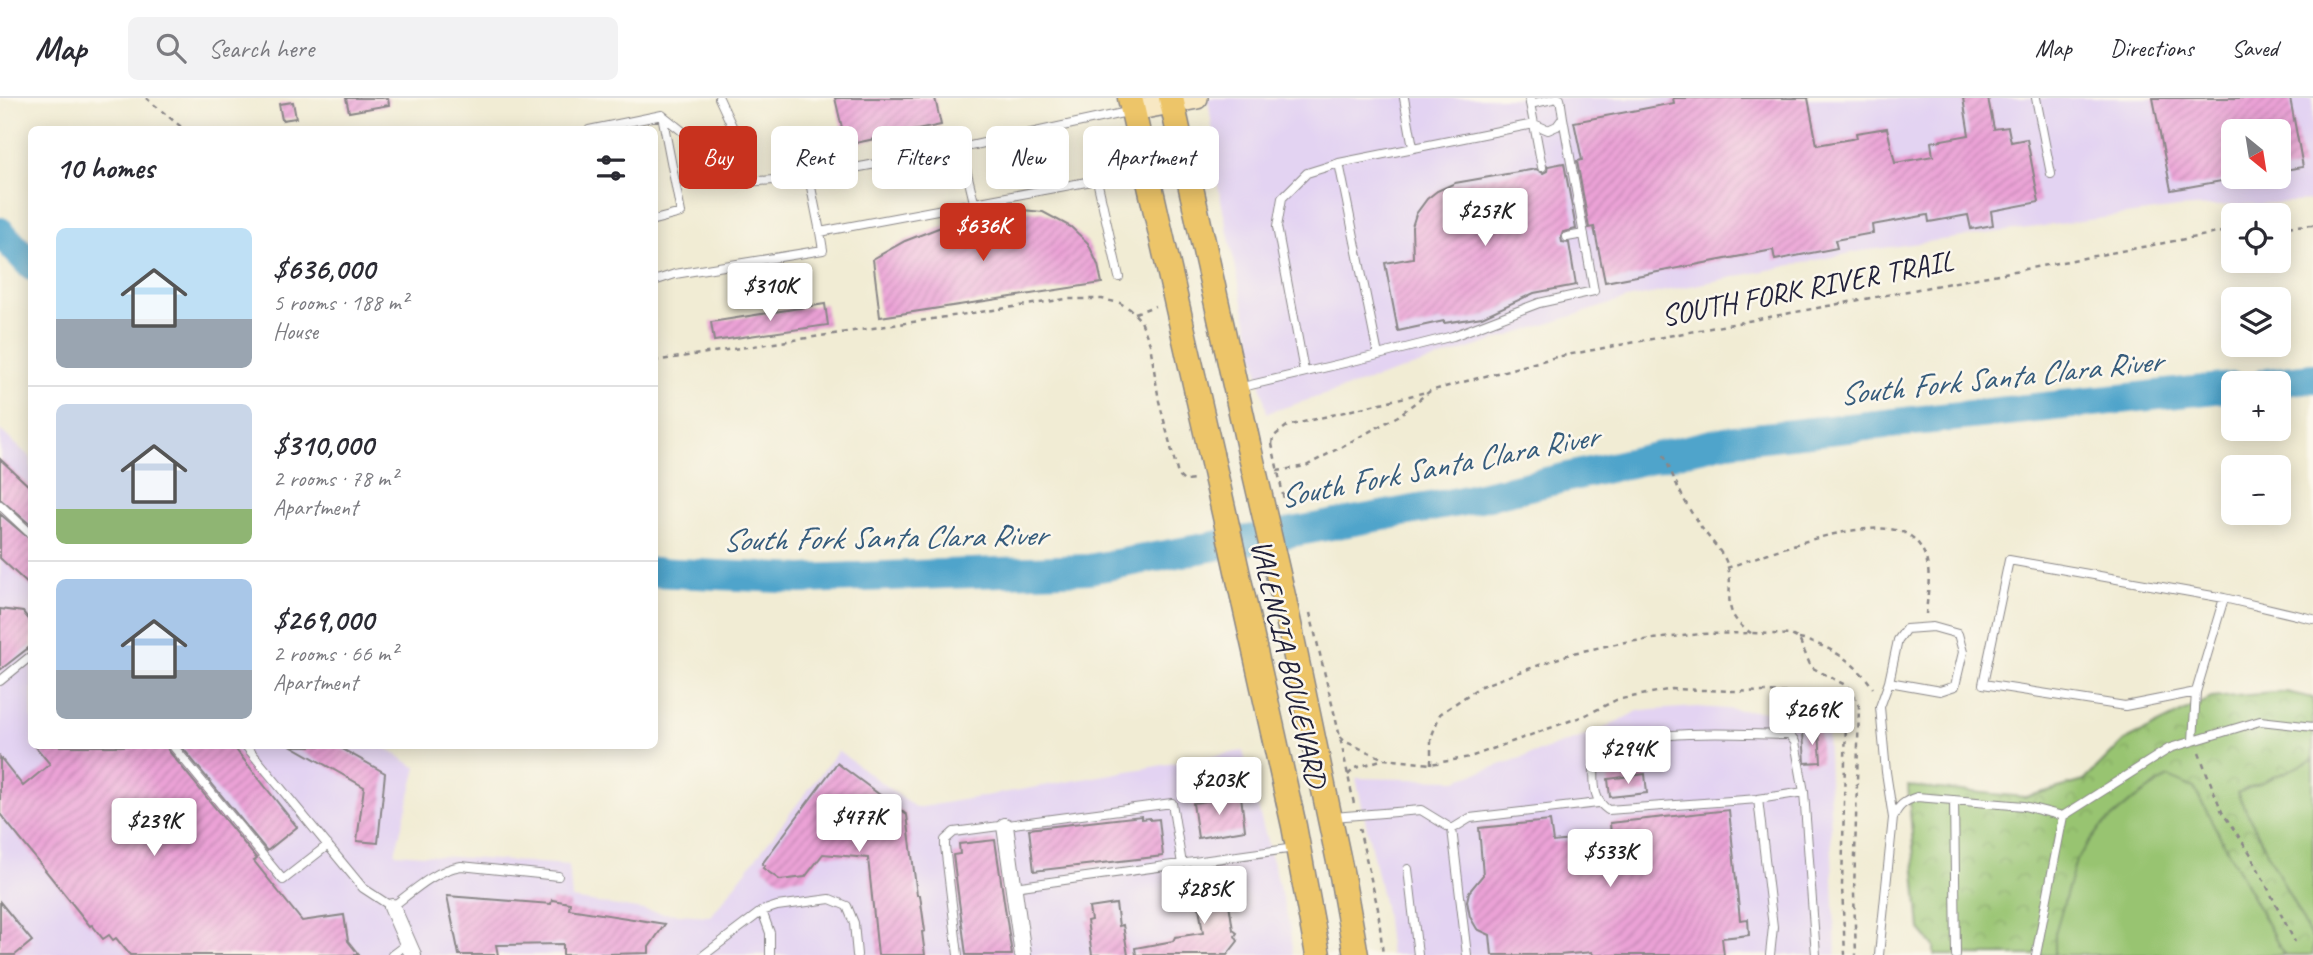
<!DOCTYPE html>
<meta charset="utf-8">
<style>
:root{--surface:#fff;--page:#f2f2f3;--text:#2b2b33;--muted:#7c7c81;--line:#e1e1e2;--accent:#c8321e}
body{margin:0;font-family:Caveat,sans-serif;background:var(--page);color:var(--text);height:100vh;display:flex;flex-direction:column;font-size:26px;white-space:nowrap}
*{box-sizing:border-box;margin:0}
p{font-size:23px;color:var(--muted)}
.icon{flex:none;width:38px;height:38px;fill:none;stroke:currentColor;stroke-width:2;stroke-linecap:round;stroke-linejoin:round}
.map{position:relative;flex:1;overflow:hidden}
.drawer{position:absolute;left:28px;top:28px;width:630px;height:623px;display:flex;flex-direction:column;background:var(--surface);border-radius:10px;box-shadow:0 4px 18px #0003}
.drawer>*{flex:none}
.guide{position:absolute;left:679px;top:28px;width:665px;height:63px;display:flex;gap:14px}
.needle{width:46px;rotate:150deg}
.controls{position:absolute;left:2221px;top:21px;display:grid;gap:14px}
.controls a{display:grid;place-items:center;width:70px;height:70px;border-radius:10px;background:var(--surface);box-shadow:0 4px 18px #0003;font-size:35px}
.price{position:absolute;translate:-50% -60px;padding:0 16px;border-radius:7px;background:#fff;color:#222;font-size:23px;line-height:46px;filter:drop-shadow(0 2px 4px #0008)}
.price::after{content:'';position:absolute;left:50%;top:42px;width:21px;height:16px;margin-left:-10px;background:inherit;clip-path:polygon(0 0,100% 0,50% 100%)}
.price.current{background:var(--accent);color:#fff}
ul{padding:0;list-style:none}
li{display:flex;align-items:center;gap:21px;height:175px;padding:0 28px}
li+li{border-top:2px solid var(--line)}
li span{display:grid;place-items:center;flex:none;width:196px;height:140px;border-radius:10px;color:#555}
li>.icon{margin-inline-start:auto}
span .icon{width:84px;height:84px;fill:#fffc;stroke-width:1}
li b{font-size:30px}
h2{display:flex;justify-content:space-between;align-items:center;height:84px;padding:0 28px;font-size:30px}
.chip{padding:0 24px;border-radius:10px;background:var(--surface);box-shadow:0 4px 18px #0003;font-size:24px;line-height:63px}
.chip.current{background:var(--accent);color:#fff}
header{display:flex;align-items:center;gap:42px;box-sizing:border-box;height:98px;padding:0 35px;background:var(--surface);border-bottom:2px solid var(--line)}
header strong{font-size:33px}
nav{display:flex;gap:38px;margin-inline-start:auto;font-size:24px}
.search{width:490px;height:63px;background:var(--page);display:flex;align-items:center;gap:18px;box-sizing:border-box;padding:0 24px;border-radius:10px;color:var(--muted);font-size:26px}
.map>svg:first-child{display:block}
.built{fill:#e3d3f2;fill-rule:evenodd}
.park{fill:url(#park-crowns);stroke:#5d7356;stroke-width:2}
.pitch{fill:#98c471;stroke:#5d7356;stroke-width:2}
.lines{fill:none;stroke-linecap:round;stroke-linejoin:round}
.river{stroke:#4fa4cb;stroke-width:30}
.building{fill:url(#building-hatch)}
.lane-casing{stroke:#8a8788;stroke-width:10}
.street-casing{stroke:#8a8788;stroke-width:18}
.secondary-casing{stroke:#8a8788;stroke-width:24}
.primary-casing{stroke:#8a8788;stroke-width:27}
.path{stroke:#8a8788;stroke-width:2.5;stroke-dasharray:5 5;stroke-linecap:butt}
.lane{stroke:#fff;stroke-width:8}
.street{stroke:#fff;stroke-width:16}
.secondary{stroke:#f8e8c3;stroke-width:21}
.primary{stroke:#edc569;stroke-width:24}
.primary-bridge-casing{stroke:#8a8788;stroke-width:27;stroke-linecap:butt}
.path-bridge{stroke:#8a8788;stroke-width:2.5;stroke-dasharray:5 5;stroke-linecap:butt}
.primary-bridge{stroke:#edc569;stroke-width:24}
.labels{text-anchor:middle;stroke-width:5;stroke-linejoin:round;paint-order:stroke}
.street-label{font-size:30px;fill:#22223b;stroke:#fbf7ec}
.water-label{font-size:32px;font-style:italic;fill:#365c7c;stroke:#fbf7ec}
</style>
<header>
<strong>Map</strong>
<div class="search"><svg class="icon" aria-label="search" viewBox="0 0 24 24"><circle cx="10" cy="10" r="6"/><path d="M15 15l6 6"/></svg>Search here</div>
<nav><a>Map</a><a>Directions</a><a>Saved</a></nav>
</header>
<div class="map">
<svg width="2313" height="857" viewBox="0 0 2313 857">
<defs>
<pattern id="park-crowns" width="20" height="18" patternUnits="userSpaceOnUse" patternTransform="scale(1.75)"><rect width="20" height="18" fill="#98c471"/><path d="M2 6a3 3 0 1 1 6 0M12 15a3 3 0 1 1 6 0" fill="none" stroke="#83a863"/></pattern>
<pattern id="building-hatch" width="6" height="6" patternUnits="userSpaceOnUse" patternTransform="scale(1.75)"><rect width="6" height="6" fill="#eba2d6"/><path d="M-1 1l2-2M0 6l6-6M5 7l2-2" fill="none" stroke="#c98bb9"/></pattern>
</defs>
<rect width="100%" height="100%" fill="#fbf7ec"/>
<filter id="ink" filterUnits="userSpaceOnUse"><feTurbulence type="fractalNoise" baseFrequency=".0143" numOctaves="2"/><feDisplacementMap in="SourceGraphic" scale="14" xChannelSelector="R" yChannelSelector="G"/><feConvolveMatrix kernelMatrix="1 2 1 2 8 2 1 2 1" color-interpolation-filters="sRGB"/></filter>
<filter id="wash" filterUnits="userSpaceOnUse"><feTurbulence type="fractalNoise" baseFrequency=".00686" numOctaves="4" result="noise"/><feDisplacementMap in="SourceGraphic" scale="28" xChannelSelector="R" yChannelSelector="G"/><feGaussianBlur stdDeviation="1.57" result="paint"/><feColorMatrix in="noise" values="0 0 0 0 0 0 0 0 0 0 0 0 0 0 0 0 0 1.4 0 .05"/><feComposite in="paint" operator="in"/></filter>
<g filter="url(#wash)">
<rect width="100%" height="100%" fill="#f1ecd4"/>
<!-- built -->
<path class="built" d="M1208,0H2313V103L2177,110L1861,153L1626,201L1267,315L1209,47L1213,36ZM2233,33H2278V79H2233Z
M0,332L31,360L32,648H383L417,670L395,755L569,767L572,801L663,815L711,818L838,653L916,710L1243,653L1289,826L1293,857H0Z
M1697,609L1814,617L1827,633L1836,857H1390L1385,813L1356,680L1456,682L1597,634L1638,613Z"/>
<!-- park -->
<path class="park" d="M2286,594L2313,600V857H1934V848L1920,832L1908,688L2025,699L2084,683L2124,643L2211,600Z"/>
<!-- pitch -->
<path class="pitch" d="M2313,662V843L2237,695Z
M2168,679L2194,690L2284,857H2055V836L2076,762L2100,730L2132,703Z"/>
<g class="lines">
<!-- river -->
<path class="river" d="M0,134L32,168
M2265,285L2313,280
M654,474L802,481L1089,471L1458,404L1726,343L2233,289"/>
</g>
<g id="blocks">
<!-- building -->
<path class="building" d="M346,0H388L389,7L349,14Z
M835,0H935L941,27L846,47Z
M1673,0H1808L1817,47L1857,40L1856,35L1887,30L1895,65L1933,58L1931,44L1969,37L1963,0H1988L1994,31L2008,29L2011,44L2027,41L2039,104L1991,113L1993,127L1971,131L1968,117L1929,124L1928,117L1872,127L1873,135L1835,142L1837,150L1775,162L1773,152L1605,184L1594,129L1589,130L1577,63L1582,62L1574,24L1674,5Z
M2153,0H2290L2303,69L2278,73V33H2233V81L2171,92Z
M293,4L296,20L282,22L279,6Z
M1564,65L1576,131L1563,134L1561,139L1562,144L1569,145L1576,187L1534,195L1482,219L1444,225V223L1398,233L1385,165L1413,160L1412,129L1416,116L1427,101L1437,93L1455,85L1536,71L1543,75L1547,73L1548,68Z
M1022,112L1043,114L1071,129L1088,145L1098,167L1102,185L880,219L873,161L905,143L941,129L988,115Z
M825,206L828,227L714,243L711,224Z
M0,361L32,391V428L0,401Z
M0,416L32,443V490L0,460Z
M0,511L23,514L32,525V547L0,572Z
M1803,634H1819L1821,664L1805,665Z
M35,648H167L168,652L257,761L254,763L302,823L344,817L348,843L359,857H130L116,840L113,842L109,837L103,841L92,827L90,828L0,716V659L23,688L50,666Z
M181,648H233L297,729L267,753Z
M292,648H337L385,675L378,745L357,743L364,689Z
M837,665L907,717L917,797H920L925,833L922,834L925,857H878L868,760L823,756L805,779L780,782L763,770L765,768L762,766Z
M1645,676L1647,695L1610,699L1608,681Z
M1241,698L1245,732L1198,740L1193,705Z
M1729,712L1740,822L1748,821L1749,837L1722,840L1724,857H1593L1592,854L1559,857H1492L1490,837L1477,831L1470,819L1467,803L1469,794L1483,777L1479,730L1550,723L1553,744L1611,738L1610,725Z
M1141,718V721L1150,720V722L1159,721L1163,758L1034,773L1029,731Z
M995,742L1012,857H966L953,757L960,756L959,746Z
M1225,779L1233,832L1237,835L1235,838L1238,843L1227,857H1136L1135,850L1173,843L1175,839L1203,835L1195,783Z
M447,798L551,806L552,802L570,805L569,811L665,826L649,849V855L563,857V846L496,847L498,857H459Z
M0,804L32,843L15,857H0Z
M1116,806L1119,828L1123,827L1128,857H1092L1087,823L1091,822L1089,810Z"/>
</g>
</g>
<g filter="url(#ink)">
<use href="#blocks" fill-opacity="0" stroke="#8a8788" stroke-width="2"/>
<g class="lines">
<!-- lane casing -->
<g class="lane-casing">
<path id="lane" d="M719,0L738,41L746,84
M1404,0L1413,49
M1529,0L1534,26L1548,32L1557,28L1563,20L1560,0
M2036,0L2051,76
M1530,6L1557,0
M589,32L662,17L746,84
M961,50L974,104
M1542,69L1534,26L1339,65L1378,257L1453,238L1539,205L1594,193L1563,20
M809,79L820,134L1097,82L1119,179
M746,84L801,80L961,50L1132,13
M654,122L681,115L662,17
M1567,139L1584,136
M654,183L675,176L823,152L820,134
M1304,273L1277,129L1282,100L1307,75L1339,65
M1238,290L1378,257
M0,407L32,437
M2224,500L2196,594L2125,608L1983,586L2009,462L2224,500L2313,521
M0,583L32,557
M1889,584L1940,593L1955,588L1963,554L1958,536L1933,529L1906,531L1898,542L1889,584L1880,609L1886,674L1893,720
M2193,643L2196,594
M173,648L283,782L328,747
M246,648L363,790L392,809C413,793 435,772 461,768L558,778
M1758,701L1608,712C1591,700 1595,684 1594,665C1631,625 1737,637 1789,637L1795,644L1804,694
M1954,702L1956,857
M2063,718L2170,650L2260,623L2313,629
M1333,719L1421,712L1452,731L1467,857
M1452,731L1470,720L1598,705
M1408,771L1418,857
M1014,789L1295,750
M762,813L770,835V857
M392,857L408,845
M704,857L762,813L777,808L830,801L847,808L854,825L857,857
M958,857L945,748V742L954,734L1172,705L1182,766
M1770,857L1773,829L1758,701L1804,694L1816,857
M1879,857L1893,720C1898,708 1904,703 1917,699L2024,708L2063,718L2036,857"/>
</g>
<!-- street casing -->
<g class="street-casing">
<path id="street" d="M1005,728L1023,857
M392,809L413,857"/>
</g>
<!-- secondary casing -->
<g class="secondary-casing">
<path id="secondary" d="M1134,12L1197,0"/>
</g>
<!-- primary casing -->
<g class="primary-casing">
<path id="primary" d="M1130,0L1211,356
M1171,0L1249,350
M1284,502L1342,778L1356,857
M1244,504L1294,728L1318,857"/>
</g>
<!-- path -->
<path class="path" d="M146,0L185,32
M2278,129L2313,127
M1135,215L1155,208
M654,263L1066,201H1102L1120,205L1130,211L1141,223L1150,246L1159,303L1178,377L1184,383L1197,382
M1272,346L1273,339L1287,328L1426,294
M1664,357C1674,381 1684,405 1699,426C1707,438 1718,449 1725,461C1739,490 1714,511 1751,535
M1277,373L1306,368L1398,318L1430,293L1556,259L2233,132
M1727,470C1765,456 1880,411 1913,440C1935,460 1928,490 1926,516
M1310,515L1340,639L1354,706
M1799,541C1829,547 1856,564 1873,590
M1340,639L1346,644L1384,661
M2199,655L2222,714L2250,755L2295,844
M1431,666V640L1440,616L1481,588L1573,555L1625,544L1701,536L1751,535L1791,537L1799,541L1811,569L1849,589L1859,608L1854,796L1856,857
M1348,677L1355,670L1384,661L1431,666L1470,659L1586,617L1616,602L1672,591L1825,596C1837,601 1842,608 1846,621L1842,788L1845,857
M1359,730L1378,811L1383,857"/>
<!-- lane -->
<use href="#lane" class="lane"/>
<!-- street -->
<use href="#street" class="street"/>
<!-- secondary -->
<use href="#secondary" class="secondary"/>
<!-- primary -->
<use href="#primary" class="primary"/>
<!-- primary-bridge casing -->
<g class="primary-bridge-casing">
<path id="primary-bridge" d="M1249,350L1284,502
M1211,356L1244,504"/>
</g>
<!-- path-bridge -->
<path class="path-bridge" d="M1272,346L1285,406"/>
<!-- primary-bridge -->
<use href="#primary-bridge" class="primary-bridge"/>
</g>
</g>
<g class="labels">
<!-- street labels -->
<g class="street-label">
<text transform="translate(1807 190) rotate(-11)" y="10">SOUTH FORK RIVER TRAIL</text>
<text transform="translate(1289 565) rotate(77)" y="10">VALENCIA BOULEVARD</text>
</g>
<!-- water labels -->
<g class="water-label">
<text transform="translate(2000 279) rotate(-6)" y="11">South Fork Santa Clara River</text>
<text transform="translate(1438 368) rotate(-11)" y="11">South Fork Santa Clara River</text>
<text transform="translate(884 439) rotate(-1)" y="11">South Fork Santa Clara River</text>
</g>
</g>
</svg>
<div class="controls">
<a><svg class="needle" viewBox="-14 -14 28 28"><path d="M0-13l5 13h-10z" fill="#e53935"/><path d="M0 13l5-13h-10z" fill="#7c7c81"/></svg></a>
<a><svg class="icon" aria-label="locate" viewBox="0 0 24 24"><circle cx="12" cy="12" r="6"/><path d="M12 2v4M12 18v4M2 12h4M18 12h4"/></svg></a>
<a><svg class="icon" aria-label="layers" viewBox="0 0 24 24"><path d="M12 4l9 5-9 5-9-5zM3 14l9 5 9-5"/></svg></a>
<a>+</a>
<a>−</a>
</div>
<b class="price" style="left:1485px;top:150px">$257K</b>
<b class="price current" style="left:983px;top:165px">$636K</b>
<b class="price" style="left:770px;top:225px">$310K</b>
<b class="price" style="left:1812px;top:649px">$269K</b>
<b class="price" style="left:1628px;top:688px">$294K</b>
<b class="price" style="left:1219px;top:719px">$203K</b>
<b class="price" style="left:859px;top:756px">$477K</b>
<b class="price" style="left:154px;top:760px">$239K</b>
<b class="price" style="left:1610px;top:791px">$533K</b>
<b class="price" style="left:1204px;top:828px">$285K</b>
<div class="guide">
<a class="chip current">Buy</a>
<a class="chip">Rent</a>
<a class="chip">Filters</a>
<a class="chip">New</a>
<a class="chip">Apartment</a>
</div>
<section class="drawer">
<h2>10 homes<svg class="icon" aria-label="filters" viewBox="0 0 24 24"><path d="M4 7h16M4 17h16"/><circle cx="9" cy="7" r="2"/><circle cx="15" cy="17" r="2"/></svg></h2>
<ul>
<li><span style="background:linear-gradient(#bfe0f5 65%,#9aa5b1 0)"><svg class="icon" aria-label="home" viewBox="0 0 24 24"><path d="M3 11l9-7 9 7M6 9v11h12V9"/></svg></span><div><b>$636,000</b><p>5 rooms · 188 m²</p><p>House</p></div></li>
<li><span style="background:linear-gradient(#c9d6e8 75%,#8fb573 0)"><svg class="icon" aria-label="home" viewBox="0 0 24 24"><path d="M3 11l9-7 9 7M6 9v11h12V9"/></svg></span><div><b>$310,000</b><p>2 rooms · 78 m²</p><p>Apartment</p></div></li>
<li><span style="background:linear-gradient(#a9c7e8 65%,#9aa5b1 0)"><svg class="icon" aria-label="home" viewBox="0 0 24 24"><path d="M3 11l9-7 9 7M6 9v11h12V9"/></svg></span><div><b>$269,000</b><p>2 rooms · 66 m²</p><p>Apartment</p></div></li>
</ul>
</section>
</div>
